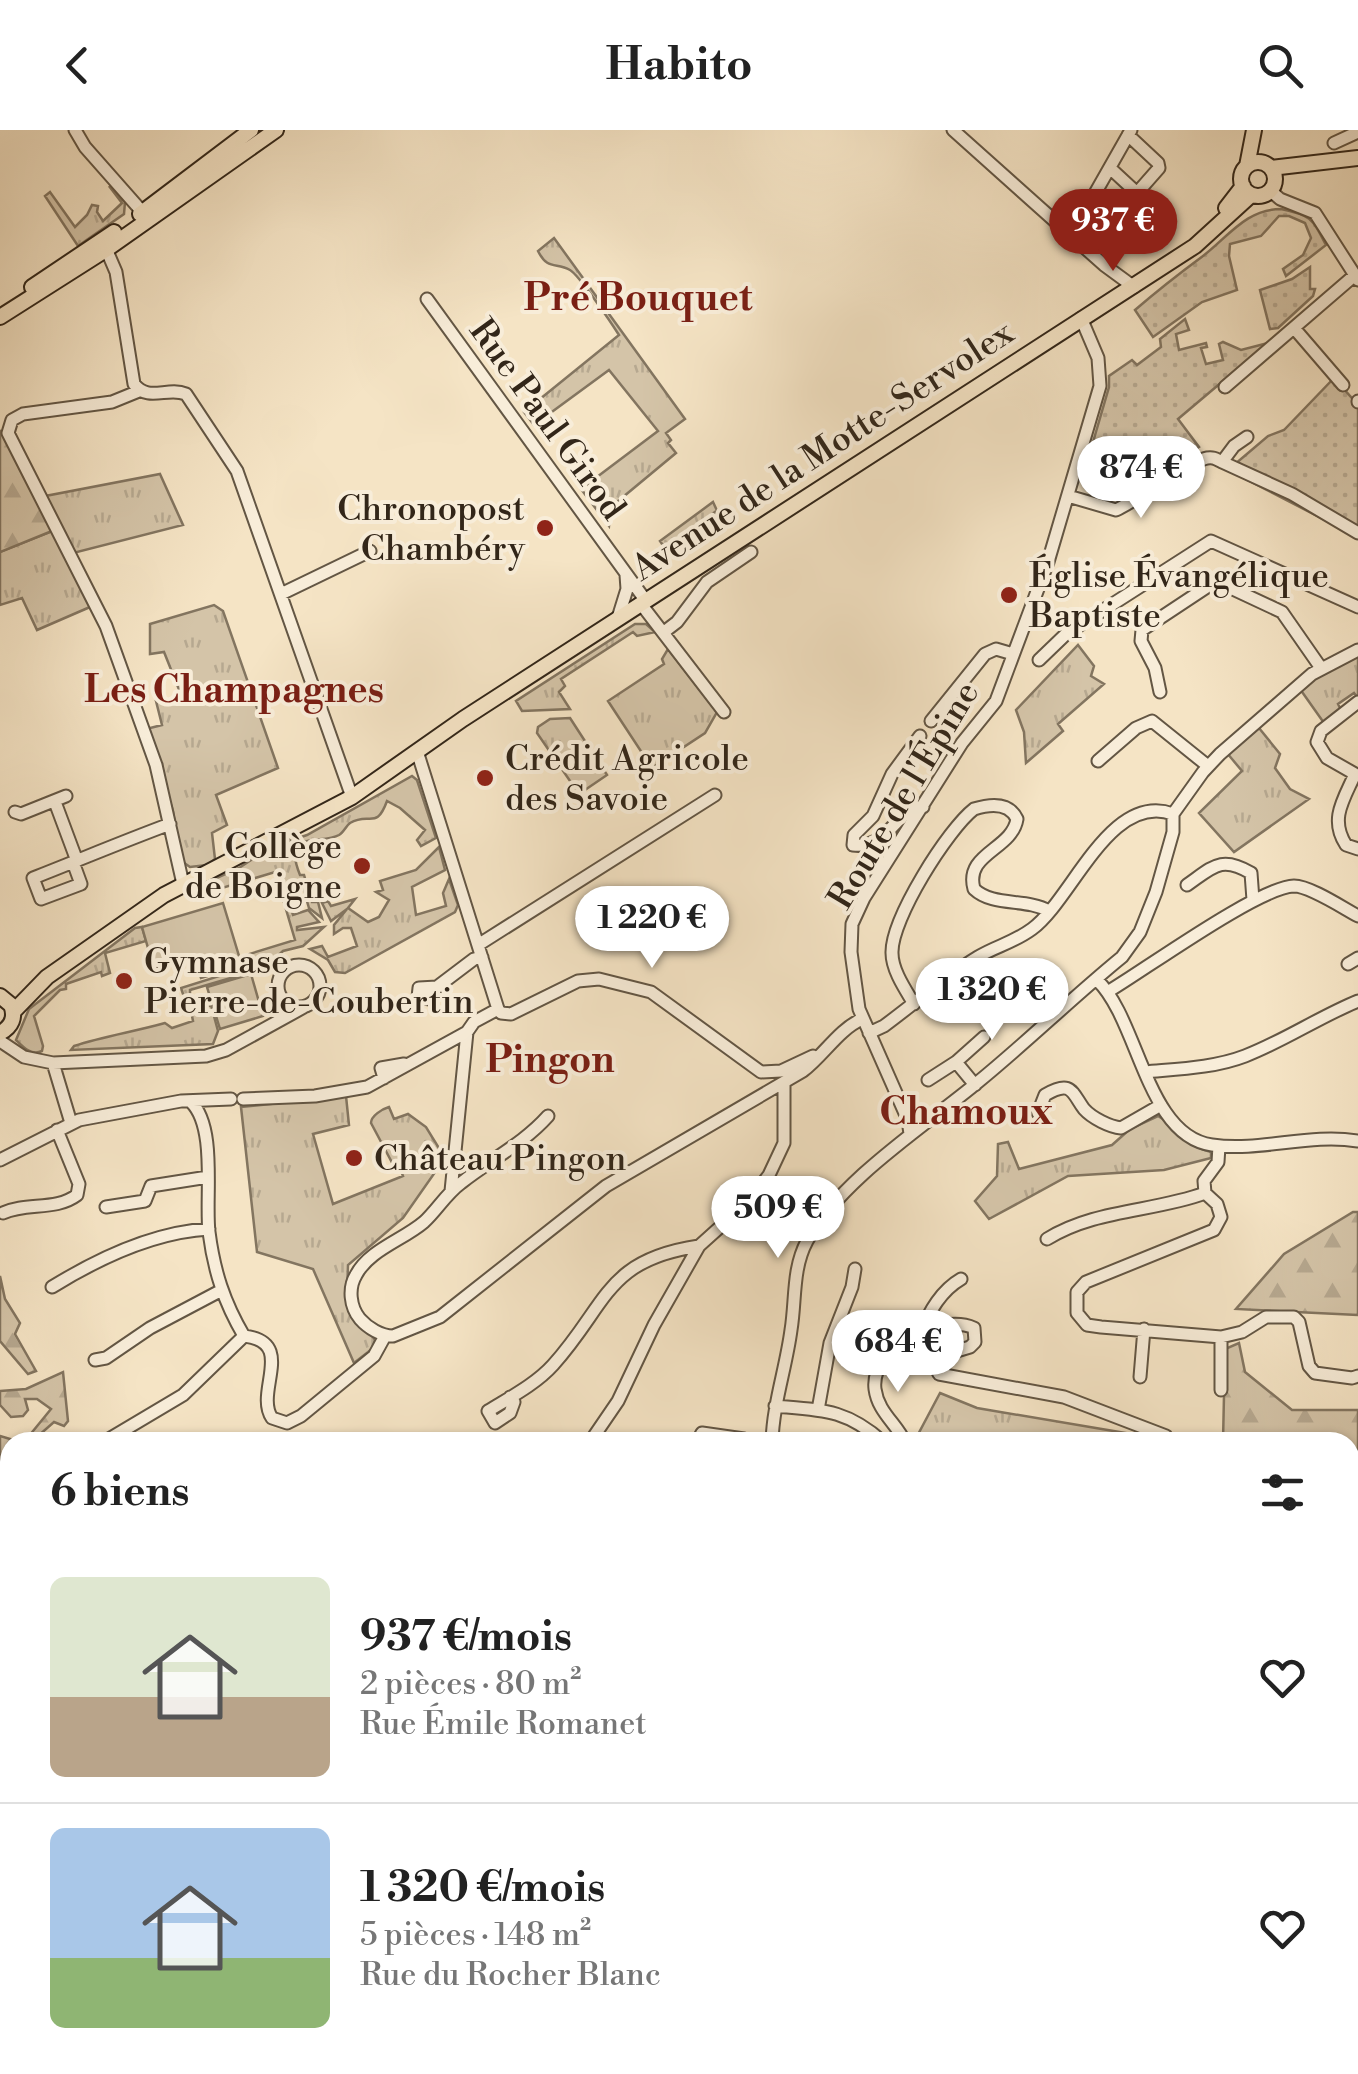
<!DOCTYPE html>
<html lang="fr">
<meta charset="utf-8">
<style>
:root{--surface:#fff;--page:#f6f6f6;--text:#222;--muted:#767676;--line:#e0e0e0;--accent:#8f2418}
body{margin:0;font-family:"Libre Bodoni",serif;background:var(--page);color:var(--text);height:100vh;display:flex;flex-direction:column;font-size:38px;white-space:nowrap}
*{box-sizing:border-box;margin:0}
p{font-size:32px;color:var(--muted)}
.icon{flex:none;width:55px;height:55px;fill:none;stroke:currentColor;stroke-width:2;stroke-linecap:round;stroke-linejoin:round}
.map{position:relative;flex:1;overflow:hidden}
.details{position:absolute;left:0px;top:1302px;width:1360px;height:642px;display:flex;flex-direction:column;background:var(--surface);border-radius:30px 30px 0 0;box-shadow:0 2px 8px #0004}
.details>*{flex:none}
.price{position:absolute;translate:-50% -85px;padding:0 22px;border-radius:35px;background:#fff;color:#222;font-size:32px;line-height:65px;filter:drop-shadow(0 2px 5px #0008)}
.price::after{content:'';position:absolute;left:50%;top:60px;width:30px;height:22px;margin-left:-15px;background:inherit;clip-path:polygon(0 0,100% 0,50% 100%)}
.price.active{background:var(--accent);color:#fff}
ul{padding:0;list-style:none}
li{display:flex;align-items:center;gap:30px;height:250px;padding:0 50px}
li+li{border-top:2px solid var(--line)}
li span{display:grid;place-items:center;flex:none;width:280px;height:200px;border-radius:15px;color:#555}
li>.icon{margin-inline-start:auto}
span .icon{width:120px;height:120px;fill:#fffc;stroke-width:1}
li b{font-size:42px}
h2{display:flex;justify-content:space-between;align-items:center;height:120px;padding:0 50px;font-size:42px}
header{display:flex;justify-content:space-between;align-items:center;height:130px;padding:0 50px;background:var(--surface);font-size:45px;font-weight:700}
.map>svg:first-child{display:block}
.grass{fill:url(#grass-tufts);stroke:#837560;stroke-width:2.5}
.forest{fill:url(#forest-firs);stroke:#837560;stroke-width:2.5}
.park{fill:url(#park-dots);stroke:#837560;stroke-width:2.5}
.pitch{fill:#d4c4a8;stroke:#837560;stroke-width:2.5}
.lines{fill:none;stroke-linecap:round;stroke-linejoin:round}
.stream{stroke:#7f715d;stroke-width:2.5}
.river{stroke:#b3a38b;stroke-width:15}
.minor-casing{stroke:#635644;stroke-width:15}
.major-casing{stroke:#322619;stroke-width:18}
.minor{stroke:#f8edd9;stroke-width:11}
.major{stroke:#f5e4c5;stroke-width:14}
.poi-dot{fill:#8f2418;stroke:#f8edd9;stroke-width:4}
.labels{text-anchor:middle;stroke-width:8;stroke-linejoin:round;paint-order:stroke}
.street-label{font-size:35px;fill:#322619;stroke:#f8edd9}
.poi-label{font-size:35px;fill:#322619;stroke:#f8edd9;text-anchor:start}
.neighbourhood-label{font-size:38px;font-weight:bold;fill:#7a1f14;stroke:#f8edd9}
</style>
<header><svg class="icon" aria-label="back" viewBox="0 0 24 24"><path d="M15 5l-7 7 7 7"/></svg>Habito<svg class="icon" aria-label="search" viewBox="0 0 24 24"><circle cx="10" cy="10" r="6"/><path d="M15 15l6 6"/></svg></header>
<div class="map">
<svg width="1358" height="1944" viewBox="0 0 1358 1944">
<defs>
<pattern id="grass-tufts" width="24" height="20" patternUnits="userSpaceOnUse" patternTransform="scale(2.5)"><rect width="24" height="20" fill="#d4c4a8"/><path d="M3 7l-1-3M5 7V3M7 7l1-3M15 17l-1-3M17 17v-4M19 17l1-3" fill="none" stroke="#b6a890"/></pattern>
<pattern id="forest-firs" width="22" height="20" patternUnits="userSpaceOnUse" patternTransform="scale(2.5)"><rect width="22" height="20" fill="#d4c4a8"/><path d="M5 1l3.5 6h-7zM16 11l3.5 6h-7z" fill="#b6a890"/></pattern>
<pattern id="park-dots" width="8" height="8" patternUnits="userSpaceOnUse" patternTransform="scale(2.5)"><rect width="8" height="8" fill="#d4c4a8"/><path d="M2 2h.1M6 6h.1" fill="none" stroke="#b6a890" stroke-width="1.8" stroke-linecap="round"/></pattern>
</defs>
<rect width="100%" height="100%" fill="#f5e4c5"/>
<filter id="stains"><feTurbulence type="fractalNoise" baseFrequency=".002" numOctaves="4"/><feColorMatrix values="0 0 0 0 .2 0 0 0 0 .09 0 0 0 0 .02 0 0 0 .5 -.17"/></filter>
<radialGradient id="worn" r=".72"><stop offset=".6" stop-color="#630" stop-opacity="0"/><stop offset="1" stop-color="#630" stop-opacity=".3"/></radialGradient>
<!-- grass -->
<path class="grass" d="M109,56L125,72L124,84L78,116L45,66L50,62L75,97L87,85L92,75L98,76L97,82L103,91L122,73Z
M554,108L685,289L666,303L671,310L668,313L676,323L611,377L609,396L581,359L658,301L609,240L534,295L524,282L619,205C612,194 579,145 570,140C556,132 548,141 538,121Z
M160,344L183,395L65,425L90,477L37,500L22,468L0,475V422L52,401L35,368Z
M713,372L720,387L715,382L679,409L682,415L671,417L662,414L660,411Z
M214,475L223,481L278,638L216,665L227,695L212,703L215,729L207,735L190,737L180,730L173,681L149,603L150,598L162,595L156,571L182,567L164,522L150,524V494Z
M635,494H646L655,502L637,506L633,502L561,549L565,556L559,562L570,579L522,581L516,571Z
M1078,515L1094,536L1091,546L1104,554L1058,594L1063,601L1026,633L1024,602L1016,580Z
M668,519L717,582L705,603L652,638L608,571L664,534L662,529Z
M1358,525V568L1354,563L1338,574L1341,580L1324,593L1300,559L1319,545Z
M570,588L607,645L579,664L537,603L538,597L550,589Z
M1259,598L1280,624L1275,638L1290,659L1309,669L1234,722L1199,683L1242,641L1227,623Z
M412,646L417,650L436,708L421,716L417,710L425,700L400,678L387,671C376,701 370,681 350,693C346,696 344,702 339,705C321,715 281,699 300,745H304L312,772H318L322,788L309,778L301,751L284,757L293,785L308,780L319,792L297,797V800L324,797L303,816L283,821L265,838L190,860V872L186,873L181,858L248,837L246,825L295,810L275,742L202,764L212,750L239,738L269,718L307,705Z
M439,717L445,740L412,757L416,785L446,776L443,763L449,749L458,775L455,782L345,843L335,842L328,830L310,819L322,816L328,827L357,816L351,798H343L334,804V795L347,779L331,791L322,773L328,771L331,776L355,769L348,778L368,792L379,787L389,770L376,762L383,760L380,751L416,740Z
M142,797L146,811L105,823L110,843L102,846L101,842L66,854V859L60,860L34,886L43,916L42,921C31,926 23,917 16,910L29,879L135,798Z
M211,875L218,901L213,914L71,920L74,916C104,906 133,902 165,893L172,898L193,891L191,881Z
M346,966L349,995L313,1004L333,1074L403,1046L400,1038L396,1040L371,993C371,986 382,979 389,977L394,989L408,984L426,997L445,1028L403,1088L348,1135L347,1166L375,1210L372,1219L354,1233L313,1139L257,1122L241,977Z
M1158,986C1181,999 1180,1014 1211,1022V1028L1164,1040L1068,1046L989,1089L975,1071L997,1046L998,1014L1008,1012L1019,1039L1112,1015L1130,999Z
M940,1263L977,1278L1149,1307L1161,1312H914Z
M1358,1379V1521L1350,1516V1381Z
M10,1922V1935H81L85,1944H0V1928Z
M1358,1930V1944H1209L1212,1935H1275L1283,1943L1350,1935V1932Z"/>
<!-- forest -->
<path class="forest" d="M0,300L52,401L0,422Z
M1353,1082H1358V1185L1236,1179L1284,1124Z
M0,1146L5,1169L20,1193L15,1204L36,1241L28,1244L0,1211Z
M1239,1213L1245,1242L1292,1280H1358V1379L1350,1381V1312H1223L1225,1219Z
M63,1242L68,1291L64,1296L54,1292L37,1307L29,1306L51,1279L37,1269H25L28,1280L23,1286L11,1287L0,1275V1261L26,1259Z
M0,1306L20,1312H10V1376L0,1371Z
M1358,1807V1930L1350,1932V1810Z"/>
<!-- park -->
<path class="park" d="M1281,79C1311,85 1312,88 1326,115L1286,146L1283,139L1303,125L1311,108L1305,93L1289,86H1279L1261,106L1230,114L1229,126L1237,160L1202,172L1153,207L1135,180C1157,161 1180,143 1203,126C1228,107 1246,79 1281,79Z
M1310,137V159H1315L1313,166L1278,198L1270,199L1260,160L1292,149Z
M1185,189L1189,200L1176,204L1179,220L1206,213L1207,217L1201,218L1206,234L1223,230L1219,214L1223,212L1241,220L1268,213L1178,289L1199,317L1120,366L1082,350L1109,257V246L1132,230L1137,235L1161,217L1160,209Z
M1334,248L1358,275V407L1228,340L1268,306L1284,300Z
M0,1361L10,1376V1451L0,1462Z"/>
<!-- pitch -->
<path class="pitch" d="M223,773L242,836L201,848L194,827L154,839L142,797Z
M251,844L263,886L220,899L207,857Z"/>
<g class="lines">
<!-- stream -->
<path class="stream" d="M1350,1917L1358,1911
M1025,1935L1032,1944
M1315,1935L1330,1944"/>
<!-- river -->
<path class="river" d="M0,1540L10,1555"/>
<!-- minor casing -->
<g class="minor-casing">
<path id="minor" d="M75,0L85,17L145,85
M953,0L1104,135L1134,157
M1128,5L1158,33L1159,38L1137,63
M1334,13L1358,2
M1110,38L1137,63L1144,91
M1271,61L1280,69L1315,83L1358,150
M1072,104L1131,0
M104,114L116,142L134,254C149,273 167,256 186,264L237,341L352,667
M427,169L646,471
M1294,198L1343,255
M1225,257L1355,145
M139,261L112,272L23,284L12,290L8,303L106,496L156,635L183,754
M1358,272V271
M1247,307L1234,316L1222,332L1292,364L1358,403
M1068,366L1116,380C1136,371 1194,330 1207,328C1214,327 1216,329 1222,332
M281,464L370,421
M641,474L724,582
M618,488L627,459L626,445
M664,502L677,492L707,452L751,422
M1039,530L1066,504L1211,411L1358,477
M1160,562L1155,538L1141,511L1142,500L1213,453H1220L1282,482L1321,538
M1358,572L1321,601L1317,612L1327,628L1355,644C1344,669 1329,689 1346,715L1358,719
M931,591L985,524L996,519L1013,524
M920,606L892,644L873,686L854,705L853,715C889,720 899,674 923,677
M417,621L498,879
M1098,631L1136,598L1152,591L1208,636
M55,672L77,731
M15,682L21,684L66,666
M73,732L81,754L41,769L33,748C79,730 124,711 170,694
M1187,755C1213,737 1221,725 1251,743L1253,770
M478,815L715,665
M1348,834L1358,828
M278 856a21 21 0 1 1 42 0a21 21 0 1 1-42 0Z
M1097,850C1139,890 1146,1006 1212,1015C1261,1022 1308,1003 1358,1011
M437,857L430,869L418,867L419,858L437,857L474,829L482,827
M1109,861C1146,839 1259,757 1294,756C1310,756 1343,778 1358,786
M914,874C905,859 892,840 892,823C891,789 948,699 974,679C990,674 1009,672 1017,689C1012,720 964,723 974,759C993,777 1026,768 1049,781
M869,903L884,896C915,873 945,847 978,827C996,816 1013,813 1032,799C1072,770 1110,661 1173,684
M0,911L24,927L53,933L206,926L226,920L304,877
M956,932L975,955
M53,933L71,993
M1145,942C1177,939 1214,938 1245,926C1284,911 1319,887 1358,871
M384,948L381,938L404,934
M928,950L956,932L984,907
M243,969L315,966L367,957L467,902L474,892L498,879L501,883L511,884L578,851L599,849L651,862L761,942L781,941L813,926
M191,972C217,997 205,1068 209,1102C214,1141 224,1172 244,1206C297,1212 254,1262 272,1288L287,1293L301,1286L374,1226L385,1206
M1038,983L1045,965C1072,949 1072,963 1084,979C1092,988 1110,997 1121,998L1161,975
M548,986C523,1014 490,1030 461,1053C446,1064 437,1080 424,1092C403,1110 369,1120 356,1145C348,1158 350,1177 360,1189C368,1198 381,1206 393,1206L440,1187L606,1056L803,941C824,925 838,900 862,889
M910,1004L908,990L859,879L851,822L852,794L864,768L962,613L996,571L1048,432L1100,256L1098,228L1081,188
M1219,1016L1218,1032L1204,1051L1205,1063L1217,1074L1221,1087L1214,1100L1086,1152L1077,1162V1183L1087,1195L1101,1197L1221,1207L1242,1202L1266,1187H1294L1299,1192L1309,1236L1315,1243L1352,1248L1358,1246
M0,1030L79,990L181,971L231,969
M451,1061L467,902
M106,1077L145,1071L151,1056L208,1047
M3,1083C26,1072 56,1081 77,1065L79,1054L57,1000
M1047,1109C1095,1079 1154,1082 1205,1063
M52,1157C99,1128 153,1102 209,1099
M922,1201C929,1181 942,1160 961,1149
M1221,1207V1260
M95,1230L106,1228L150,1198L220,1161
M1140,1247L1144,1199
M510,1267L514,1272L510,1283L495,1293L488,1281C509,1268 536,1254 553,1235C608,1174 605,1130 699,1116
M775,1276C822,1280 846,1279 883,1312
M818,1280L830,1213L852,1157L855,1139
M104,1312L183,1265L244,1206
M590,1312L618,1271L654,1195L699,1116L749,1071L769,1045L784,1013V953
M697,1312L702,1303L744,1309
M772,1312C773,1274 786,1238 791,1200C796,1170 792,1139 807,1111C840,1050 925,996 978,952C1027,912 1073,867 1122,827L1140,802L1156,762L1173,702V684L1203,642L1220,624L1312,544L1358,520
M905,1312C896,1293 878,1282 875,1259C870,1217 940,1183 974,1198L975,1212L970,1217L940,1226L935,1236L939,1244L1064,1267L1166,1306
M0,1488L10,1486
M0,1564L10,1582
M0,1629L10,1621
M1350,1707L1358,1709
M0,1916L10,1911
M218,1935L229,1944
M391,1935L395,1944
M558,1935L568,1944
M341,1944L354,1935
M758,1944L785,1935
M856,1944L858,1935
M993,1944L996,1935"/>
</g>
<!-- major casing -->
<g class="major-casing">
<path id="major" d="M1241 49a17 17 0 1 1 34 0a17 17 0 1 1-34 0Z
M1247,36L1254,0
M1271,38L1358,28
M1226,78L1243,56
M140,84L251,0
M32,157L114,102
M0,187L107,119L276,0
M0,866L11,875C16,887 12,897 0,903
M14,881L47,847L164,765L352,667L463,589L1195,116L1251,65"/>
</g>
<!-- minor -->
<use href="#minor" class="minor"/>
<!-- major -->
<use href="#major" class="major"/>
</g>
<!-- markers -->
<g class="poi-dot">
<circle cx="545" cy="398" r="10"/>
<circle cx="1009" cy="465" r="10"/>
<circle cx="485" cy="648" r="10"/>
<circle cx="362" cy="736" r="10"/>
<circle cx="124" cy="851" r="10"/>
<circle cx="354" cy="1028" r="10"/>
</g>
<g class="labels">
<!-- street labels -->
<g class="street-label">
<text transform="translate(548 289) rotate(54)" y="12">Rue Paul Girod</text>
<text transform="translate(822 320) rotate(-33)" y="12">Avenue de la Motte-Servolex</text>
<text transform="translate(903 665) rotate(-59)" y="12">Route de l'Épine</text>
</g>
<!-- poi labels -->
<g class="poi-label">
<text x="525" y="390" text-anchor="end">Chronopost<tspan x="525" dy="40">Chambéry</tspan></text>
<text x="1029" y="457">Église Évangélique<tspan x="1029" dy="40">Baptiste</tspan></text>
<text x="505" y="640">Crédit Agricole<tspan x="505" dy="40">des Savoie</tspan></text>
<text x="342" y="728" text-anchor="end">Collège<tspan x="342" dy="40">de Boigne</tspan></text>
<text x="144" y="843">Gymnase<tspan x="144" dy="40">Pierre-de-Coubertin</tspan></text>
<text x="374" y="1040">Château Pingon</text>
</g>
<!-- neighbourhood labels -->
<g class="neighbourhood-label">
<text x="638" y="180">Pré Bouquet</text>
<text x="234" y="572">Les Champagnes</text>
<text x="550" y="942">Pingon</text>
<text x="966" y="994">Chamoux</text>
</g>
</g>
<rect width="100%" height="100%" filter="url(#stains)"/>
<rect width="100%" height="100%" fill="url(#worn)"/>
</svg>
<b class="price active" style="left:1113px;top:144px">937 €</b>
<b class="price" style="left:1141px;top:391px">874 €</b>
<b class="price" style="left:652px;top:841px">1 220 €</b>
<b class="price" style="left:992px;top:913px">1 320 €</b>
<b class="price" style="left:778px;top:1131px">509 €</b>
<b class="price" style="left:898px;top:1265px">684 €</b>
<section class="details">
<h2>6 biens<svg class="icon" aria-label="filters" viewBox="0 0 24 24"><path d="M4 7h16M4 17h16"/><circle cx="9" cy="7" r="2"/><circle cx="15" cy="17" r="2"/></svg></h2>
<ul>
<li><span style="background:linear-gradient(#dfe7d0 60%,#b9a48a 0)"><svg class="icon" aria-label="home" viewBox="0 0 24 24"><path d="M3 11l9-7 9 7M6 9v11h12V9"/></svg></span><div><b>937 €/mois</b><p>2 pièces · 80 m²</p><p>Rue Émile Romanet</p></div><svg class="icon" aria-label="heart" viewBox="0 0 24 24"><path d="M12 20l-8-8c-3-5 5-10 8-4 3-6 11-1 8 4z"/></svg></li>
<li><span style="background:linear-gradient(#a9c7e8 65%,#8fb573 0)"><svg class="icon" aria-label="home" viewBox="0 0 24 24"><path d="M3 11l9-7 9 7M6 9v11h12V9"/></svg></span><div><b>1 320 €/mois</b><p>5 pièces · 148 m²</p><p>Rue du Rocher Blanc</p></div><svg class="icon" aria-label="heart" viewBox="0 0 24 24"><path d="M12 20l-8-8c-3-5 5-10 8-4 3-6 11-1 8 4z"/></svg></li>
</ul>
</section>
</div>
